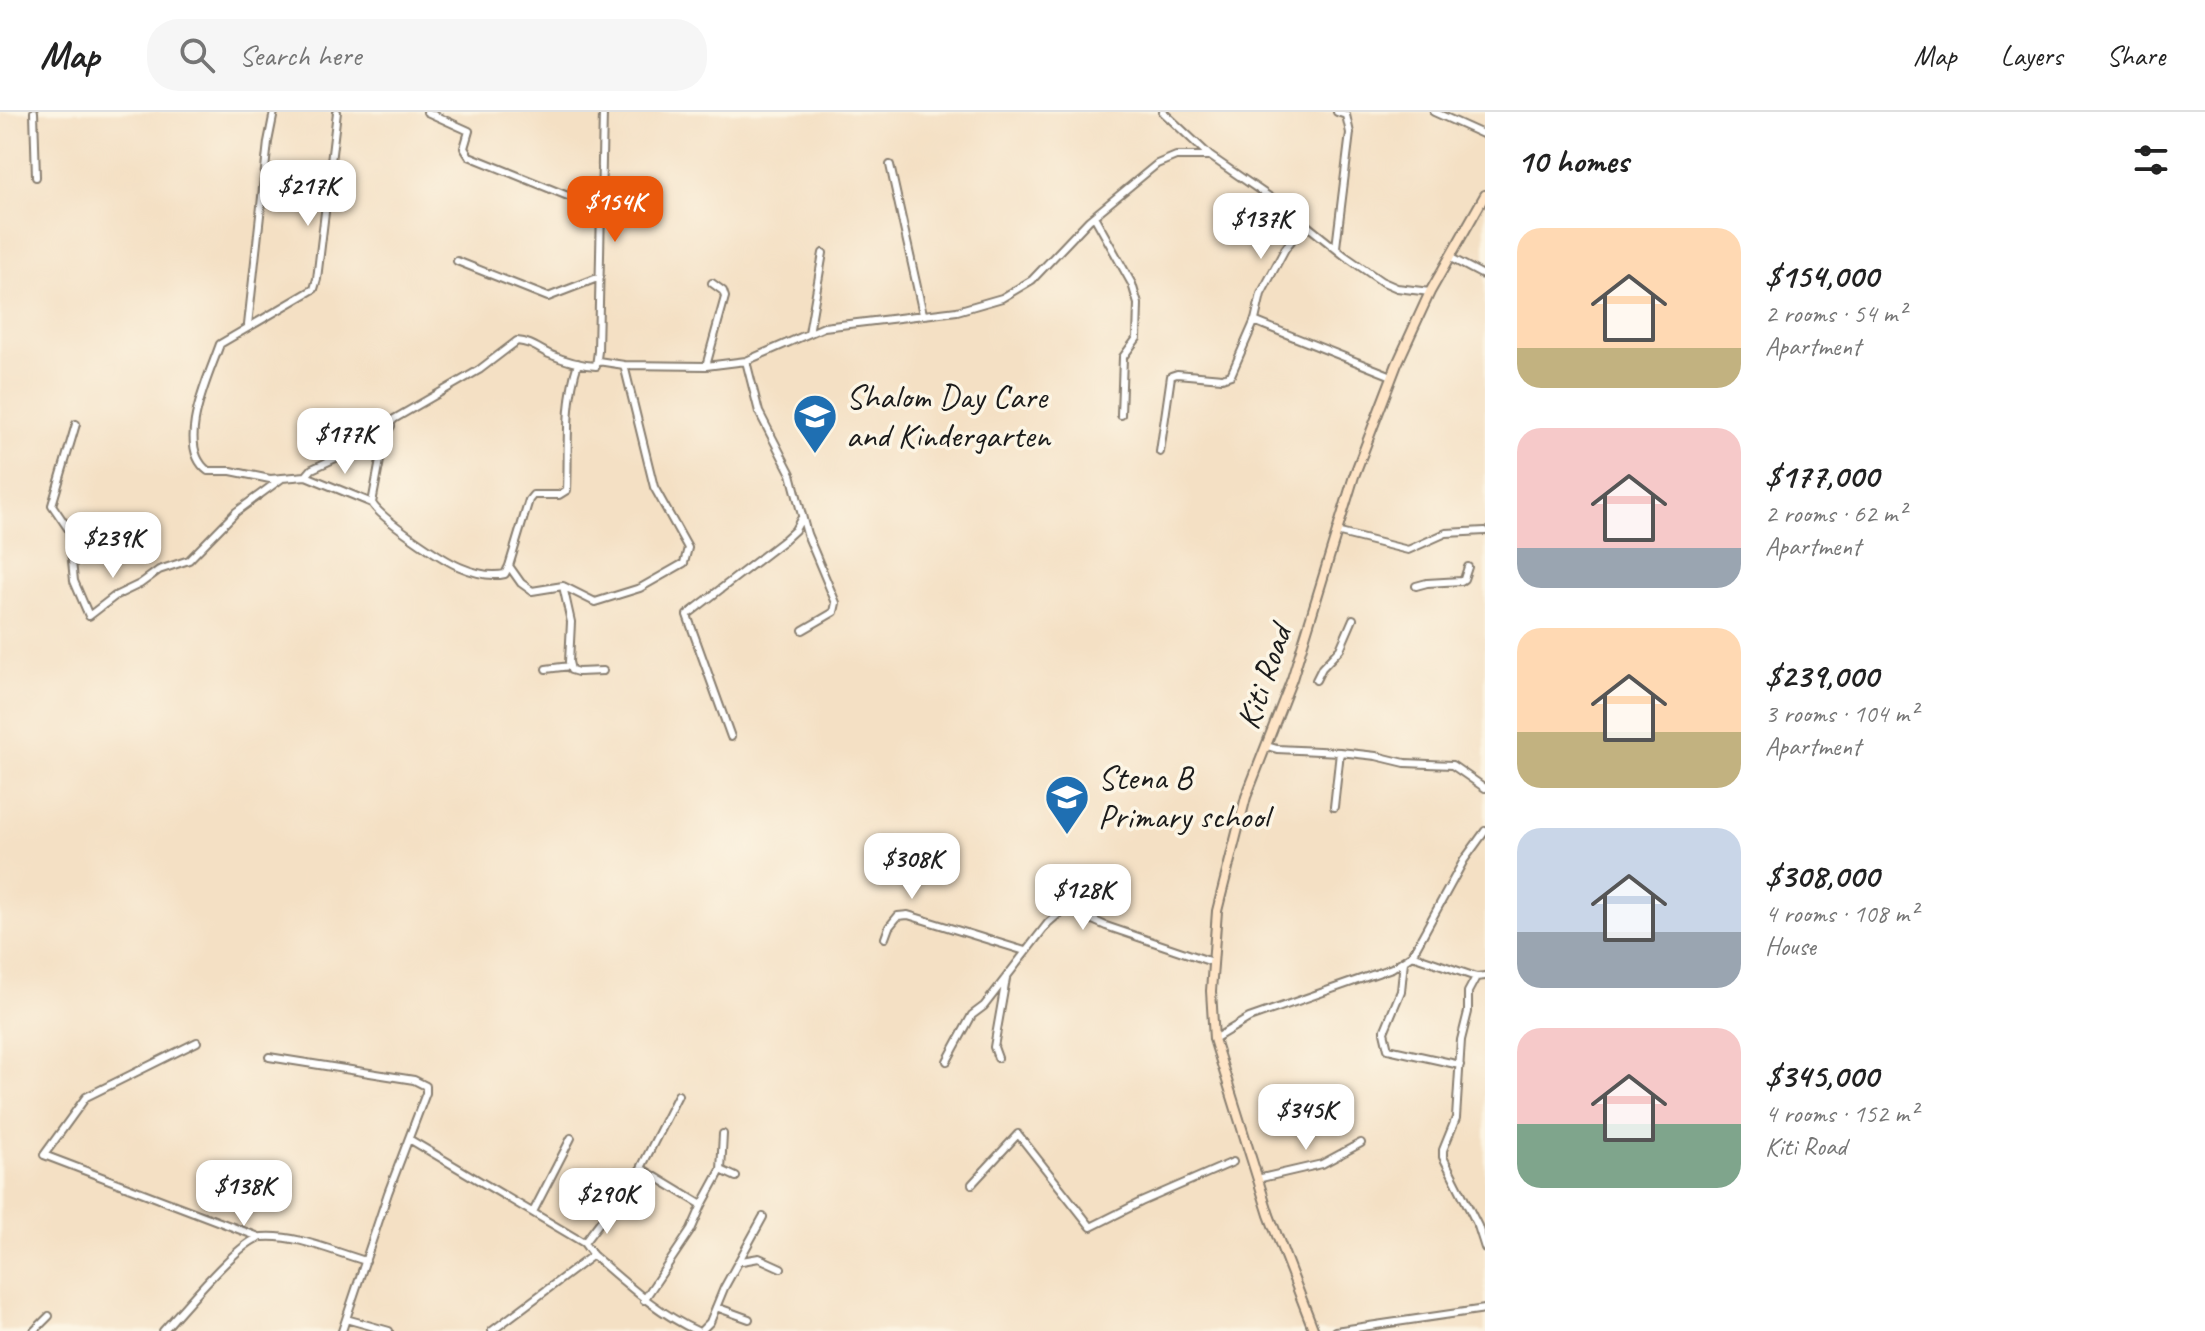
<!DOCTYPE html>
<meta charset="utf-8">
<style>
:root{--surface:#fff;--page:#f6f6f6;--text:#222;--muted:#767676;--line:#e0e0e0;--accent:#ea580c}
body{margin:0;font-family:Caveat,sans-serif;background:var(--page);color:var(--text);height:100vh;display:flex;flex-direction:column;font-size:30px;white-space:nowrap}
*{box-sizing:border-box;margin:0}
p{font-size:26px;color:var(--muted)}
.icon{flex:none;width:44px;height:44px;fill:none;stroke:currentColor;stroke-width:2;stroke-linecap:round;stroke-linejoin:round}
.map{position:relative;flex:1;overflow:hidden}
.sheet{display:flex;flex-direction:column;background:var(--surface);width:720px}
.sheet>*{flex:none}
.price{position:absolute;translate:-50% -68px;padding:0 18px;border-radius:16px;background:#fff;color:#222;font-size:26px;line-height:52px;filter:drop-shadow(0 2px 4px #0008)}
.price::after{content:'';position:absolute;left:50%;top:48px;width:24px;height:18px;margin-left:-12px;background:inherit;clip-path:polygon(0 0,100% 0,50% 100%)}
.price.on{background:var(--accent);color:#fff}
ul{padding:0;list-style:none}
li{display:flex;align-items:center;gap:24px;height:200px;padding:0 32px}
li span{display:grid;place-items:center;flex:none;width:224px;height:160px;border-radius:24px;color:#555}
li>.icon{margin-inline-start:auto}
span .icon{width:96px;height:96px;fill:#fffc;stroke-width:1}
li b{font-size:34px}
h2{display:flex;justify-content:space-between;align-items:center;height:96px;padding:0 32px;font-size:34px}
header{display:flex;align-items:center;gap:48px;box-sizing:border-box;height:112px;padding:0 40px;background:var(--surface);border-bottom:2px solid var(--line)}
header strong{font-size:38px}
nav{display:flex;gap:44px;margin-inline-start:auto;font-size:28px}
.search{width:560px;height:72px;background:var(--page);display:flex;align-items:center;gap:20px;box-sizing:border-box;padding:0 28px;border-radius:32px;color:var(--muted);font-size:30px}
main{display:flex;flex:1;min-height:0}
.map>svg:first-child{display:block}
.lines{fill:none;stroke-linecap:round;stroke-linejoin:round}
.street-casing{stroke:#887e70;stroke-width:10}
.secondary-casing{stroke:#887e70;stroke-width:12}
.street{stroke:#fff;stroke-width:6}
.secondary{stroke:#fee4c6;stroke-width:8}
.labels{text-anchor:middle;stroke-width:7;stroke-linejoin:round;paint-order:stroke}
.poi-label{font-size:34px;fill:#1c1c1c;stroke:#fcf5e5;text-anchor:start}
.street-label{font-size:34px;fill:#1c1c1c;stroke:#fcf5e5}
</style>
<header>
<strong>Map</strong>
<div class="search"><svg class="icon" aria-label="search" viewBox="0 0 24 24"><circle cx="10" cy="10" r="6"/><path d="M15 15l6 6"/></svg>Search here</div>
<nav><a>Map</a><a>Layers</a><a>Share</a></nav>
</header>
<main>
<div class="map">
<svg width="1485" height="1219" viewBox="0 0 1485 1219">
<rect width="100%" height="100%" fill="#fcf5e5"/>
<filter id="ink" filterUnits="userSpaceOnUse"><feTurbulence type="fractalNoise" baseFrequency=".0125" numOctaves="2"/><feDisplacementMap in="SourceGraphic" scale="16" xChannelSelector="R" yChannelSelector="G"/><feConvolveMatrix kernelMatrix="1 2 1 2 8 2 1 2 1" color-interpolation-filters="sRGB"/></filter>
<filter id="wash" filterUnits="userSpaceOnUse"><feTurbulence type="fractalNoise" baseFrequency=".006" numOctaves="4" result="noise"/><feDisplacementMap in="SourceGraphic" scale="32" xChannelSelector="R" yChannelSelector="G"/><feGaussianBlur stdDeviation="1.8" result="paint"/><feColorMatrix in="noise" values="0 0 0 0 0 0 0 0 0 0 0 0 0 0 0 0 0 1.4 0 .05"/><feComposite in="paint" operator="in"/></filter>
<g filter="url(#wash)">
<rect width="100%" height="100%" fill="#f4e0c4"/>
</g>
<g filter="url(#ink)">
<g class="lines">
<!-- street casing -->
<g class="street-casing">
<path id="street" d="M34,0L36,65
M337,0L317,167L314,177L220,232C209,264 174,334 208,359H231L270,367L306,364L312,357L353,338L369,335L394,307L479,258L517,229C530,230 537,236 549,242C563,248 580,253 596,254L598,239L603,0
M427,0L469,19L464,36L469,44L600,97
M1163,0L1210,44L1284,95L1345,144L1381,169L1397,176L1430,180
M1434,0L1485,23
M890,53L923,202
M1094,104L1132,172L1138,192L1137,226L1123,245L1121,303
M1336,135L1350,21L1346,3L1337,0
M1449,145L1485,164
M457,149L548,185L600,165
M1254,209L1392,264
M248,213L268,30L274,0
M809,221L823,141
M598,249L624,253L706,254L746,249L824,215L957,199L1002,186L1032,168L1089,108L1157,52L1176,44H1210
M746,249L759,300L791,362L807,422L836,491L834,500L803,518
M706,254L725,185L723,179L712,171
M76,312L52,393L69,418L74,469L89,504L115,484L140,472L159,458L189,448L236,400L281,367
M1160,340L1171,264L1177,262L1222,266L1231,263L1255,208L1261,182L1285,137L1305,111
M306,364L372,391C380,406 443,448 460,455C474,461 491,465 505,462L509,454L529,388L533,383H559L567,378C569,335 564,294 578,251
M372,391L384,327L391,314
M1336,420L1408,438L1446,421L1485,419
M509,454L521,471L532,479L563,474L595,490L640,476L684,451L688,436L654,375L624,253
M563,474L571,510L569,550L571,558L578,560L603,559
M1416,474L1427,471L1461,469L1464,467L1468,455
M546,557L570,554
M1316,568L1322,556L1340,537L1353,507
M731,625L687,503L783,429L795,418L801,407
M1267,634L1277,637L1340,640L1376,644L1405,651L1452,653L1485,676
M1334,695L1340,640
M885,826L889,815L898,804L908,803L1025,839
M1412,843L1476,865L1485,864
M1404,849L1401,879L1384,920L1388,937L1460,953
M1476,865L1468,880V900L1461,928L1456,1006L1443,1038V1045L1478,1114L1485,1136
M1214,927L1249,906L1392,856L1412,843L1464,748L1485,719
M197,930L86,985L44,1043L259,1125
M269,945L414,968L426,974V981L388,1081L342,1219
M998,946L994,935L1006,867
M947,949L972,903L984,894L1048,811L1062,799L1077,801L1106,814L1212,850
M409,1027L584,1131
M641,1056L702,1093L691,1118L644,1188
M721,1058L723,1022
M1257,1067L1322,1052L1361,1031
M972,1072L1018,1022L1091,1115L1141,1090L1233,1050
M702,1093L721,1058L736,1065
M534,1098L571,1026
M593,1143C627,1172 656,1200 697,1219
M742,1149L759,1146L781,1156
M716,1195L749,1207
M346,1207L389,1219
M34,1219L49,1204
M163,1219C181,1200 240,1127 262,1125C296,1122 334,1140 366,1149
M492,1219L593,1143L584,1131L641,1056L678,983
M701,1219L710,1210L724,1176L763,1105
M1335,1219L1485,1197"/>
</g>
<!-- secondary casing -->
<g class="secondary-casing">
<path id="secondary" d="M1314,1219L1269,1103L1214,927L1211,879L1217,799L1246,685L1292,567L1354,364L1397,252L1430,180L1485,83"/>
</g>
<!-- street -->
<use href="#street" class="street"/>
<!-- secondary -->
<use href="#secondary" class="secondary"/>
</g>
</g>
<!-- icons -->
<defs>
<g id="school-pin" transform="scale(2.3)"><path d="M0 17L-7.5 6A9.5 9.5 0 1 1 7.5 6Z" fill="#1f6fb2" stroke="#fcf5e5"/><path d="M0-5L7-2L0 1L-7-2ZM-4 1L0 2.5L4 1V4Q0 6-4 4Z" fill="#fff"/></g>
</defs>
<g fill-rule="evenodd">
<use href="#school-pin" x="815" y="304"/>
<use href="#school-pin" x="1067" y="685"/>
</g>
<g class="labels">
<!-- poi labels -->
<g class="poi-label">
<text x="846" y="296">Shalom Day Care<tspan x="846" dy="39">and Kindergarten</tspan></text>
<text x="1098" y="677">Stena B<tspan x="1098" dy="39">Primary school</tspan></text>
</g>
<!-- street labels -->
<g class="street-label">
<text transform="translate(1263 565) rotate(-71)" y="12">Kiti Road</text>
</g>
</g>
</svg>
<b class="price" style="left:308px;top:116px">$217K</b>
<b class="price on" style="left:615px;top:132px">$154K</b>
<b class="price" style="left:1261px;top:149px">$137K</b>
<b class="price" style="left:345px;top:364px">$177K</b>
<b class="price" style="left:113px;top:468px">$239K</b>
<b class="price" style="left:912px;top:789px">$308K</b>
<b class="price" style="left:1083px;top:820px">$128K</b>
<b class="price" style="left:1306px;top:1040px">$345K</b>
<b class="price" style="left:244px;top:1116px">$138K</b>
<b class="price" style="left:607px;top:1124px">$290K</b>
</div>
<section class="sheet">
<h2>10 homes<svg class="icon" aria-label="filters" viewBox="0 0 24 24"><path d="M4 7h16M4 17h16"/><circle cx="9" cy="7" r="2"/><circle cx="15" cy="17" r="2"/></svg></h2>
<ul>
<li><span style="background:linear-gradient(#ffd9b3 75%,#c2b280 0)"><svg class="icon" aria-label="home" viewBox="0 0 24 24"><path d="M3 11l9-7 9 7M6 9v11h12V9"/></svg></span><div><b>$154,000</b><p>2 rooms · 54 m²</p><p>Apartment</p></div></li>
<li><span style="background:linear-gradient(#f6c9c9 75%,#9aa5b1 0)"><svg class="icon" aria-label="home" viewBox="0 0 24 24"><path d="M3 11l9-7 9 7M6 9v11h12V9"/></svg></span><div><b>$177,000</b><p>2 rooms · 62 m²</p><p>Apartment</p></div></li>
<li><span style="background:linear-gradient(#ffd9b3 65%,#c2b280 0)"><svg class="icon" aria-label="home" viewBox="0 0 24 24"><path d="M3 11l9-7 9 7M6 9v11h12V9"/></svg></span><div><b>$239,000</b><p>3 rooms · 104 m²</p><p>Apartment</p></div></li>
<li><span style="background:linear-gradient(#c9d6e8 65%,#9aa5b1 0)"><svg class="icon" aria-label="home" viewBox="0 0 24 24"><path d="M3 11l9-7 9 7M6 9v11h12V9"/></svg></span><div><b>$308,000</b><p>4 rooms · 108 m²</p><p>House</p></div></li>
<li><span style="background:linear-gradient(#f6c9c9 60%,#7fa58c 0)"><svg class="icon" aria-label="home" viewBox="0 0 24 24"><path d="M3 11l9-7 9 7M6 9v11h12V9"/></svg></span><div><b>$345,000</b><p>4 rooms · 152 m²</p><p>Kiti Road</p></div></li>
</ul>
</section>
</main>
